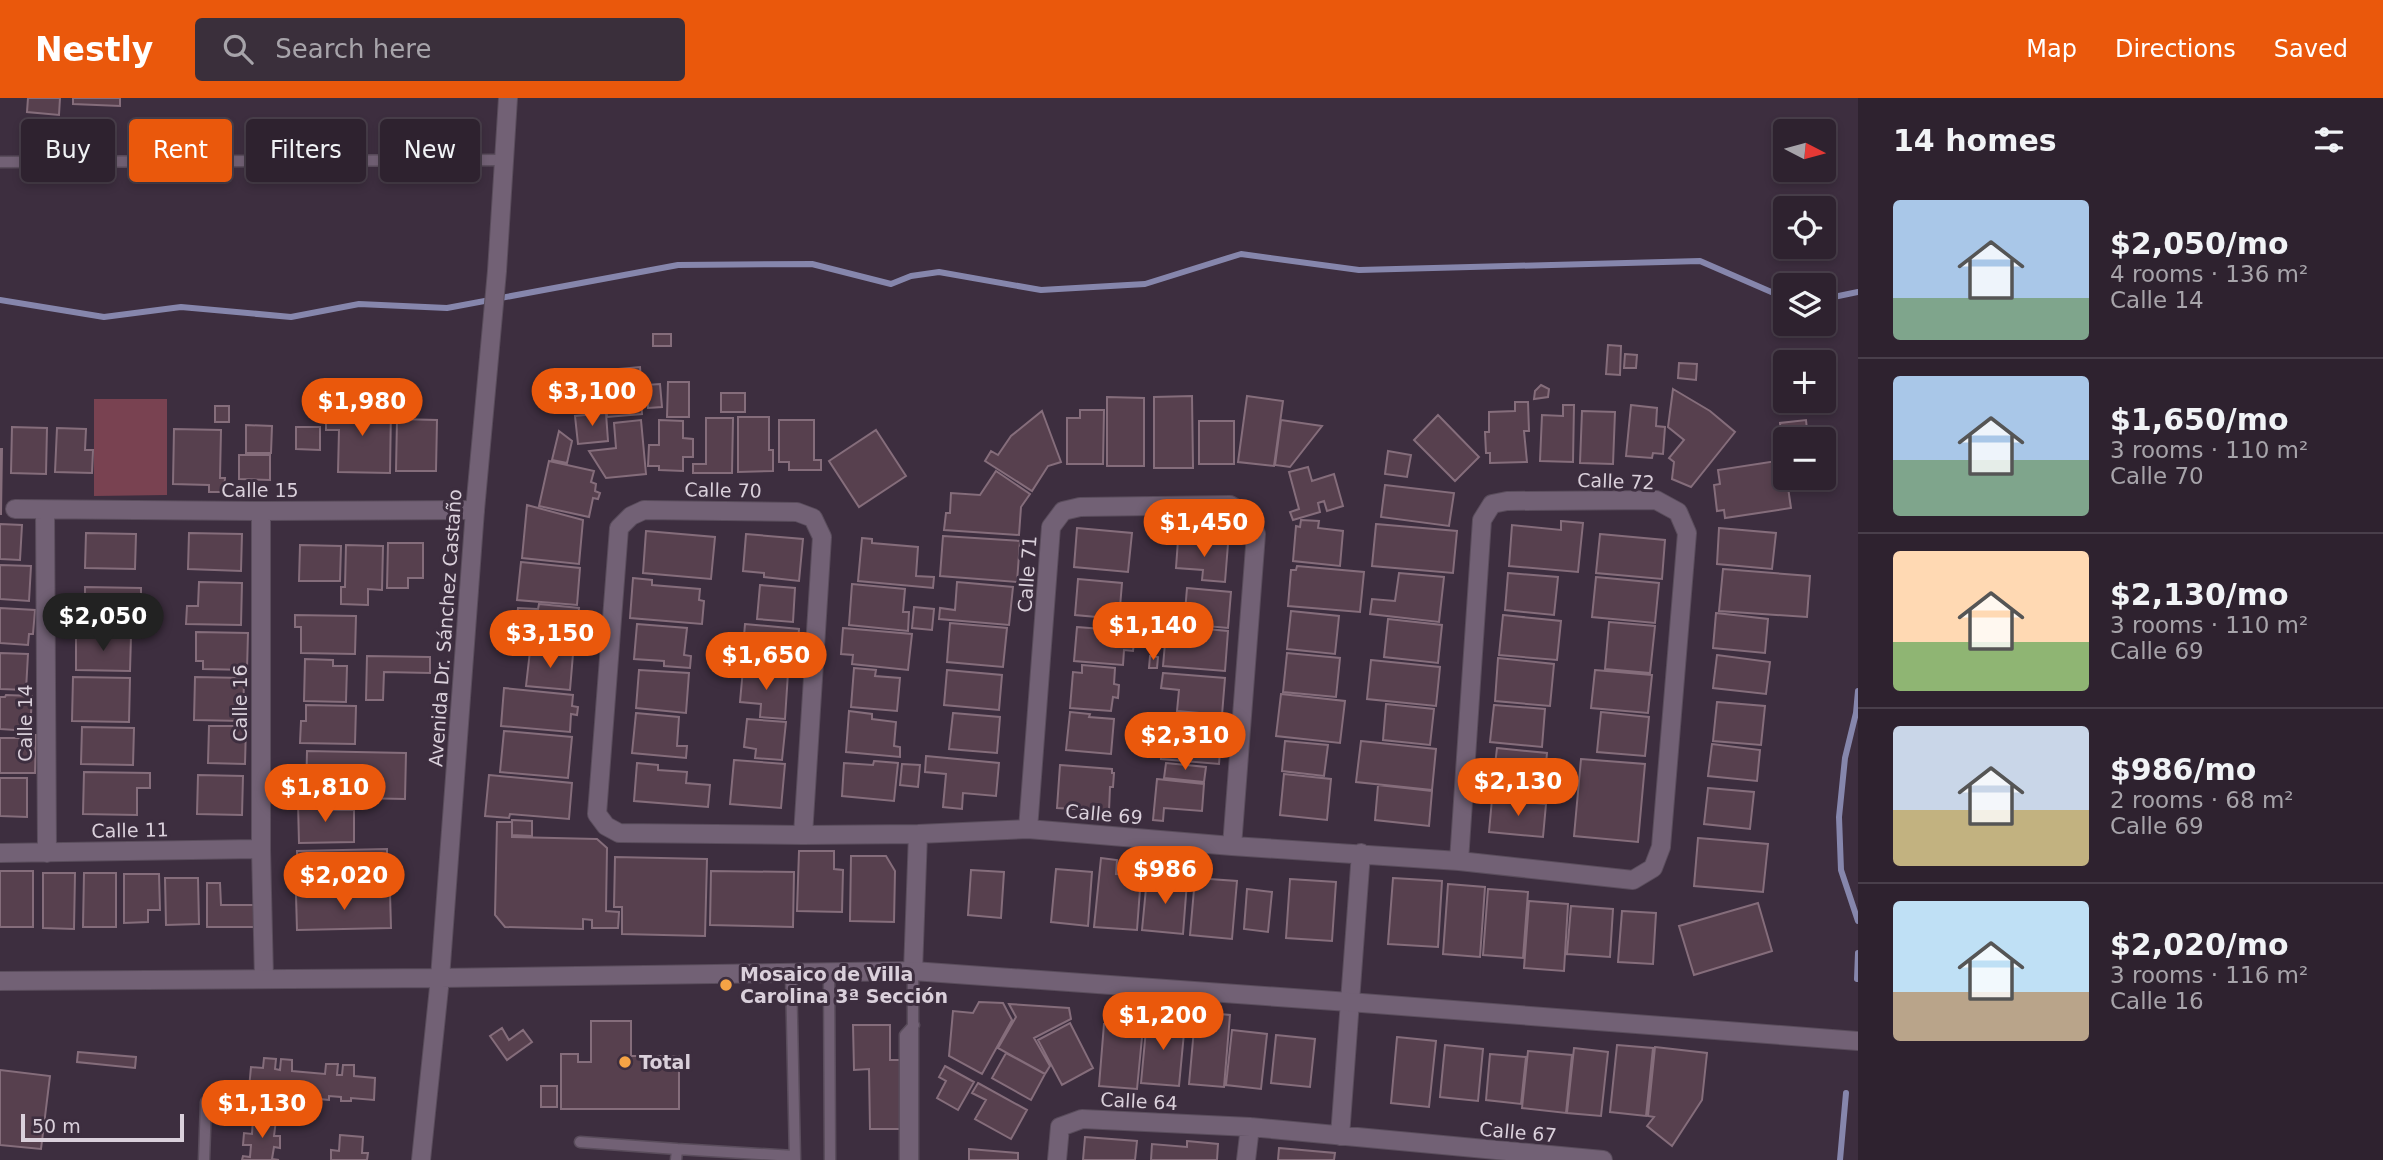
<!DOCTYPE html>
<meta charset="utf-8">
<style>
:root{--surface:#2e222f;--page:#3a2f3b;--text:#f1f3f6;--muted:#a7a4aa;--line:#493f4b;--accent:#ea580c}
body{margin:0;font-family:"DejaVu Sans",sans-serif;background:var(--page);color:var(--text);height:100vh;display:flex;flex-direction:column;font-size:26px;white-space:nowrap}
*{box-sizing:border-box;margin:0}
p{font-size:23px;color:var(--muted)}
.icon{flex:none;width:38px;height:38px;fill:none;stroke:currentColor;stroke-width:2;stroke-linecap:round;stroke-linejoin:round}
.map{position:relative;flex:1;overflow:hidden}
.details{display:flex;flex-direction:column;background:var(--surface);width:525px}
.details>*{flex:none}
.hud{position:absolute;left:21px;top:21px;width:665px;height:63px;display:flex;gap:14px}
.needle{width:46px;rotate:96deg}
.fabs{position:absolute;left:1773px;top:21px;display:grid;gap:14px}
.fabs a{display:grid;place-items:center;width:63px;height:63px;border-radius:7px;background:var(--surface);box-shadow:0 4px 10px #0003,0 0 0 2px var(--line);font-size:35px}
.scale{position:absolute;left:21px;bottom:18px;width:163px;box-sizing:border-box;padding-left:7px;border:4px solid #dad0db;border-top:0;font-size:19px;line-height:24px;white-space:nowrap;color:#dad0db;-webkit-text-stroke:5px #3d2e3f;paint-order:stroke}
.price{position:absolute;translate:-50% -60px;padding:0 16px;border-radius:24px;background:var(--accent);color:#fff;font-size:23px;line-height:46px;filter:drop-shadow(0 2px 4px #0008)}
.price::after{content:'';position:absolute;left:50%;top:42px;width:21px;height:16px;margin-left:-10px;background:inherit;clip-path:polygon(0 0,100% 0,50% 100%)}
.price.active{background:#222;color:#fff}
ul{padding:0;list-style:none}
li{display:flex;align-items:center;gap:21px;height:175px;padding:0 35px}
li+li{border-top:2px solid var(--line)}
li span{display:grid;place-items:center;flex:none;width:196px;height:140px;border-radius:7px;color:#555}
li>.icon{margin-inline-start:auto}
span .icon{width:84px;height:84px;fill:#fffc;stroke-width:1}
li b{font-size:30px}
h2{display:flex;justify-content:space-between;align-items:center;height:84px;padding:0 35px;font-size:30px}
.pill{padding:0 24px;border-radius:7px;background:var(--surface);box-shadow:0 4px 10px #0003,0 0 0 2px var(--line);font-size:24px;line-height:63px}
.pill.active{background:var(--accent);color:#fff}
header{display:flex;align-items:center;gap:42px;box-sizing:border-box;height:98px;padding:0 35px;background:var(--accent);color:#fff}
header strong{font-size:33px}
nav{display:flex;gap:38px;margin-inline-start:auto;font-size:24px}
.search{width:490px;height:63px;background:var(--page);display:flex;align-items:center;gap:18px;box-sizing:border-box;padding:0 24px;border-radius:7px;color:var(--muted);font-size:26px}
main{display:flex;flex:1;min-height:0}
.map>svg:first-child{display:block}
.green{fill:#794251}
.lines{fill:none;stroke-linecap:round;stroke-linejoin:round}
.stream{stroke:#8686ac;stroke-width:6}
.building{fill:#57404e;stroke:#856d7b;stroke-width:2}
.lane-casing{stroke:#5a4d5c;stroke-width:13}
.street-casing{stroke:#5a4d5c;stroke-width:20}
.secondary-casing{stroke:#5a4d5c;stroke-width:20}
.lane{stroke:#726175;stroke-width:10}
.street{stroke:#726175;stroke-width:18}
.secondary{stroke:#726175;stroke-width:18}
.poi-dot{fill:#f5a345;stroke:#3d2e3f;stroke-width:2.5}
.labels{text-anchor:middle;stroke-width:6;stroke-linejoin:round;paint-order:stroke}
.street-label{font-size:19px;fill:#dad0db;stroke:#3d2e3f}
.poi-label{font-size:19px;font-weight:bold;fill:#dad0db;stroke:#3d2e3f;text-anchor:start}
</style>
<header>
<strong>Nestly</strong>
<div class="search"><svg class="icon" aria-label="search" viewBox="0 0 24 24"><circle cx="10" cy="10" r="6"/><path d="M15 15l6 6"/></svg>Search here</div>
<nav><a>Map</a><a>Directions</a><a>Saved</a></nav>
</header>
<main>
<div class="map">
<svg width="1858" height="1062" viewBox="0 0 1858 1062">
<rect width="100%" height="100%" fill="#3d2e3f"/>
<!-- green -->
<path class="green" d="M94,301H167V397L94,398Z"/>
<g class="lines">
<!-- stream -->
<path class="stream" d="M1824,201L1858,194
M0,202L104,219L181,209L291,219L359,206L447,210L678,167L812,166L891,186L911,178L939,174L1041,192L1145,186L1241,156L1359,172L1700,163L1785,200
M1858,593L1856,615L1845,660L1839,719L1841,772L1858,823
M1857,881L1858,855
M1840,1062L1846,995"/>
</g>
<!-- building -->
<path class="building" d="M28,0H60L59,17L27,14Z
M73,0H120V8L73,6Z
M653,236H671V248H653Z
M1608,247L1621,248L1620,277L1606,276Z
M1625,256L1637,257L1636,270H1624Z
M1679,265L1697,266L1696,282L1678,280Z
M640,269L641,283L609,286L608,272Z
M668,284H689V319H667Z
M660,286L662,309L648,310L646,287Z
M640,287L642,316L607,319L605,290Z
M1541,287L1549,291L1548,299L1534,301L1535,293Z
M1673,291L1710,313L1735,334L1691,389L1672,381L1674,364L1669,360L1684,342L1668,329Z
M721,295H745V314H721Z
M1192,298L1193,370H1154V299Z
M1247,298L1283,303L1274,368L1238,364Z
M1107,299L1144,300V368H1107Z
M1515,304H1528L1529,333H1524L1527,364L1490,365V355H1486L1485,334H1489V314L1515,313Z
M1563,307H1574L1573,364L1540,363L1542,317L1563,318Z
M1631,307L1657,310L1656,328L1665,329L1663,356L1653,355L1652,360L1626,358Z
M215,308H229V324H215Z
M326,309L391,310L390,375L338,374L339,332H326Z
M1080,312H1104L1103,366H1067V320H1080Z
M1042,313L1061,364L1048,368L1032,393L985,363L991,353L998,357L1011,338Z
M1582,313L1615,314L1613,366L1580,365Z
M606,315L608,343L578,346L575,318Z
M1438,317L1479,359L1455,383L1414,342Z
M738,319H769V352H773V373L738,374Z
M706,320H733L732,375H693V366H706Z
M397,321L437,322L436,373H396Z
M641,322L646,376L606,380L589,353L616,350L614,325Z
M659,322L683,323V340L693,341V359H683V373L659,372V368H648L649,347H659Z
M779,322H814V362H821V372H789V364H779Z
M1281,322L1322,328L1290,369L1275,367Z
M1806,322L1808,341H1785L1783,357L1780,325Z
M1199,323H1234V366H1199Z
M246,327L272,328L271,355H246Z
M12,329L47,330L46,376L11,375Z
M296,329H320V352L296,351Z
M57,330L86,331L85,352H93L92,375L55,374Z
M174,331L221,332L220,380H225L224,394H209V387L173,386Z
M876,332L906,378L859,409L829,363Z
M559,333L572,343L567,365L552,362Z
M0,351H2L1,416H0Z
M1388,353L1411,357L1407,379L1385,376Z
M239,357H270V382L239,381Z
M1784,362L1791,410L1725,420L1724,412L1717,413L1714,387L1720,386L1718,372Z
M549,363L594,373L591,384L596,386L595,393L600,395L598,401L593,400L589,419L539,408Z
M1308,369L1312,383L1334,376L1343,408L1327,413L1324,403L1318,405L1320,414L1293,422L1290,414L1299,411L1289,374Z
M996,373L1030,396L1021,409L1019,437L944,432L946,415H950L951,395L980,397Z
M1385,387L1454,395L1449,428L1381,419Z
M527,407L583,422L579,466L522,460Z
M1301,422L1319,423L1318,430L1343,433L1340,468L1293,463L1296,428L1300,429Z
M1561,423L1583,425L1578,474L1509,468L1512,427L1561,432Z
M0,426L22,427L20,462L0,461Z
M1376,426L1457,433L1453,475L1372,468Z
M1077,430L1132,435L1128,474L1074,469Z
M1719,430L1776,435L1772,471L1717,466Z
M646,433L715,439L711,481L643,475Z
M86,435L136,436L135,471L85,470Z
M189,435L242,436L241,473L188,471Z
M746,436L803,441L799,483L764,479V475L743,473Z
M1600,436L1665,442L1662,481L1596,475Z
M943,438L1020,443L1017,484L940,478Z
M862,440L872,441V445L918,449L916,478L934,479L933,490L858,483Z
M1178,442L1228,446L1225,484L1202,482L1203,472L1176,470Z
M388,445H423V480H408V490H387Z
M300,447L341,448L340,483H299Z
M346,447L383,448L382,492L368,491V507L341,506V489H345Z
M521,464L580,470L577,507L517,502Z
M0,467L31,468L29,503L0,501Z
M1297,468L1364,474L1360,514L1288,508L1291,472H1296Z
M1723,471L1810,478L1807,519L1719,513Z
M1399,475L1444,479L1439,524L1370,516L1372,501L1395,503Z
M1508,475L1558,479L1554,517L1505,512Z
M1596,479L1659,485L1655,525L1592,519Z
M633,480L652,482V487L700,491L699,502L704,503L702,526L630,520Z
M1078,481L1122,485L1119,521L1075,517Z
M199,484L242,485L241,527L186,526L187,508H198Z
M957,484L1013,489L1009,527L939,521L940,510L955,512Z
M852,486L905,491L903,514H909L908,533L849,527Z
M760,487L795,490L793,524L757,521Z
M85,489L141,490V524L85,523Z
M1187,490L1231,494L1228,530L1184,526Z
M539,506L579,510L575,550L535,547L536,541L515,539L518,510L538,511Z
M914,509L934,511L932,532L912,530Z
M0,510L35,512L33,536H29L28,547L0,545Z
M1291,513L1339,518L1335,556L1287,551Z
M1716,515L1768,521L1765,555L1713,550Z
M295,517L356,518L355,556L301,555V529H295Z
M1503,517L1561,523L1557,562L1499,557Z
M1388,521L1442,527L1438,565L1384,559Z
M1609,524L1655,528L1650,575L1605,571Z
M950,525L1007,530L1003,569L947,564Z
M637,526L687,530L684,557L691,558L690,570L664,568V563L634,561Z
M745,526L799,531L797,558L790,557L789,567L742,563Z
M1077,529L1126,533L1125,536L1135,537L1133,553L1124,552L1123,567L1074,563Z
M1183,529L1228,533L1225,573L1163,568L1166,534L1183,535Z
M843,530L912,536L908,572L852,566L853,557L841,556Z
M196,534L248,535L247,572L203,571V563H196Z
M76,536L131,538L130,573L76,572Z
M530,553L573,556L570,592L526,588Z
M0,555L28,556L26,592L0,591Z
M1287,555L1340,560L1336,599L1283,594Z
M1717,557L1770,564L1766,596L1713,590Z
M367,558L430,559V575L384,574L383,602H366Z
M1150,558L1158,559L1157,570H1149Z
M1498,560L1554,566L1550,608L1495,603Z
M305,561L333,562V568H347L346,604L304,603Z
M1371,562L1440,569L1436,608L1367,601Z
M1082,567L1115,570L1114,586L1119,587L1118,600L1113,599L1111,613L1070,610L1073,574L1082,575Z
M854,570L876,572L875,578L900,580L897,613L851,609Z
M743,571L788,575L785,621L760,619L761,606L740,604Z
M639,572L689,575L686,615L636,610Z
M947,572L1002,577L999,612L944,607Z
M1595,572L1652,577L1648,615L1591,610Z
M1163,575L1225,580L1222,617L1177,613L1179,592L1161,590Z
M73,579L130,580L129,624L72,623Z
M195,579L244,580L243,623L194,622Z
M504,590L573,597L572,608L578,609L577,617L571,616L570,634L501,628Z
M1281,596L1345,603L1340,645L1276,638Z
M6,597L32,598L30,633L0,631V599H5Z
M1717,604L1765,608L1761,647L1713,643Z
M1386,606L1434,611L1430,647L1383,642Z
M306,607L356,608L355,646L300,645L301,623H306Z
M1494,607L1545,611L1542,649L1490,644Z
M849,613L872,616V621L896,624L894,648L900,649V659L846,654Z
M1070,614L1090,616L1089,619L1114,621L1111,656L1066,652Z
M1601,614L1649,619L1645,658L1597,654Z
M636,615L679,619L677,648H687L686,660L632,655Z
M953,615L1000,619L997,655L949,651Z
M1164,620L1224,625L1223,645H1227L1226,653H1220L1219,666L1161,661Z
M747,621L786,624L782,662L755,660L756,651L744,649Z
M209,628H246L245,666L208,665Z
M82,629L134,630L133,667L81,666Z
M504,633L572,639L568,680L500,674Z
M25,637H36L35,675H0V640H25Z
M1285,643L1328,647L1324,678L1282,673Z
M1361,643L1436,651L1432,692L1356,684Z
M1712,646L1760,652L1757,683L1708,678Z
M1497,650L1547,655L1543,698L1492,693Z
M307,653L406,655L405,701L306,699Z
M926,658L999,665L996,698L963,695L962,711L943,709L946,676L925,674Z
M1581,661L1645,666L1638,744L1574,738Z
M734,662L785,666L781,710L730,706Z
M874,663L898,665L894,703L842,698L844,665L873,667Z
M637,665L658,667V672L687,674L686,685L710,687L708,709L634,703Z
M1166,665L1206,669L1204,684L1164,680Z
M902,666L920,667L918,689L900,687Z
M1060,667L1112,671V675H1114L1113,689H1110L1109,713L1057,710Z
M84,674L150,675V690H137V717L83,716Z
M1284,676L1331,681L1327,722L1280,717Z
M198,677L243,678L242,717L197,716Z
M489,677L572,685L569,721L510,716L509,720L485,718Z
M0,680H27V719L0,718Z
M1157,681L1204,686L1202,713L1164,710L1163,723L1153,722Z
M1378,687L1432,693L1429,728L1375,722Z
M1708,690L1754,694L1750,731L1704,726Z
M1492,701L1546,706L1543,739L1489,734Z
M298,705H325V712H354V744L299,745Z
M512,722L532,723V738L512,737Z
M497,724H512V739L597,741L607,750L606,813L619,814L618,830H592V822L583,821V831L505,829L495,817Z
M1698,740L1768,746L1763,794L1694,788Z
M387,751V764H390L391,792L298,794L297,753Z
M799,753H834V771L843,772L842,814L797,813Z
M851,758H886L895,773L894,824L850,823Z
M615,759L707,761L705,838L622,836V809H614Z
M1101,760L1117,762L1116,776L1141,778L1137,832L1094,829Z
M1056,771L1092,774L1088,828L1051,824Z
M971,772L1004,774L1001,820L968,817Z
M0,773H33V829H0Z
M711,773L794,774L793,829L710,827Z
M43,775H75L74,831L43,830Z
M84,775H116V829H83Z
M124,776H159L160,812H148V824L124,825Z
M165,780H198L199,826L166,827Z
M1147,780L1187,784L1183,836L1142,832Z
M1195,780L1237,783L1232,841L1190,837Z
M1393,780L1442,783L1438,849L1388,846Z
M1290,781L1336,784L1332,843L1286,840Z
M207,785H220L221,807H254V829H207Z
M1448,786L1485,789L1480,859L1443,856Z
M1247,791L1272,794L1268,834L1244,831Z
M1488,791L1528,794L1523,860L1483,857Z
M390,795L391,830L297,832L296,797Z
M1529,803L1568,806L1564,873L1524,870Z
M1758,805L1772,853L1694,877L1679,828Z
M1571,808L1613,811L1610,859L1567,856Z
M1622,813L1656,815L1653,866L1618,864Z
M979,904L1003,905L1012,922L982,976L949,958L953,913L973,915Z
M1009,906L1069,910L1071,921L1034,940L1050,968L1045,976L998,950L1016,919Z
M1209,915L1230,917L1224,989L1189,986L1194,931L1208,932Z
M1147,921L1185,924L1179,988L1141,985Z
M591,923H631V958H679V1011H561V956H578V964H591Z
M1070,925L1093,970L1062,987L1038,942Z
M1104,926L1143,929L1137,991L1099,988Z
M853,927H890V962H901L902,1031H870L869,971L854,972Z
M502,930L509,942L523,932L532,944L507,962L490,938Z
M1232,932L1267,936L1261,991L1226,987Z
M1276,937L1315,941L1310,989L1271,985Z
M1397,939L1436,943L1429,1009L1391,1005Z
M1445,947L1483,951L1478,1003L1440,999Z
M1617,947L1653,950L1646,1018L1610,1014Z
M1655,949L1707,955L1702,1002L1672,1048L1647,1028L1654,1019L1648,1018Z
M1574,950L1608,954L1601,1018L1567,1015Z
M1528,953L1572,957L1566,1015L1522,1010Z
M78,954L136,959L135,970L77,964Z
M1006,955L1045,976L1031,1002L992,980Z
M1490,956L1526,959L1521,1006L1486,1002Z
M264,960L276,961L275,971L280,972L281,961L292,962V973L325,976L326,966H338L337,977H342L343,967H354V978L375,980L374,1002L351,1000V1003H341V999L329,998V1002L319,1001V997L289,994V1001L279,1000V993H269L268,998L259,997V992L249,991L251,969L263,970Z
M945,968L974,984L958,1012L937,1000L946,983L939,979Z
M0,972L50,978L41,1051L0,1047Z
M978,985L1027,1012L1011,1041L975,1021L986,1002L972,995Z
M541,988H557V1009H541Z
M253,1020L276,1022L274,1038H280V1050L274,1049L272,1061L279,1062H242L243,1058L250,1059L251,1047H243L244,1035L252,1036Z
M340,1037L363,1039L362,1055H368L367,1062H331V1052L339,1053Z
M1085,1039L1137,1043L1135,1062H1083Z
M1187,1043L1218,1046L1217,1062H1151L1152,1046L1187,1049Z
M1279,1050L1335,1055L1334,1062H1278Z
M969,1051L1018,1055V1062H969Z"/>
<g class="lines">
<!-- lane casing -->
<g class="lane-casing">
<path id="lane" d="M0,64L503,62
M913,873V1062
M829,874L830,1062
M791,875L795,1062
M580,1044L677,1051
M204,1062L206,1004
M676,1062L677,1051L794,1058
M905,1062V937L914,927"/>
</g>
<!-- street casing -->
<g class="street-casing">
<path id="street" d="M15,411L261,413L475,412
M45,412L47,755
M261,413V751L264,881
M1028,731L1051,429L1063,413L1080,409L1230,407L1249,418L1256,436L1232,748
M803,737L822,439L813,420L797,414L644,412L631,418L619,430L597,716L606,728L619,735L803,737L918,736L1028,731L1232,748L1459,763L1633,782L1653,770L1661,749L1687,435L1678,414L1656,402L1507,403L1492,406L1482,422L1459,763
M0,755L261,751
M913,873L918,736
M1340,1038L1361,755
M1057,1062L1060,1029L1082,1021L1250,1029L1603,1062
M1246,1062L1250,1029"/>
</g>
<!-- secondary casing -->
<g class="secondary-casing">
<path id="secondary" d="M0,883L440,880L913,873L1349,904L1858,943
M421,1062L440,880L475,412L497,173L508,0"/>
</g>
<!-- lane -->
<use href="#lane" class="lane"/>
<!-- street -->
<use href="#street" class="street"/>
<!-- secondary -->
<use href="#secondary" class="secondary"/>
</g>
<!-- markers -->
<g class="poi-dot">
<circle cx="726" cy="887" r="7"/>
<circle cx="625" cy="964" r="7"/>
</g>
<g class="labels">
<!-- street labels -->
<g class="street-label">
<text transform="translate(1616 383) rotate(2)" y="7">Calle 72</text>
<text x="260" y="399">Calle 15</text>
<text transform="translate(723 392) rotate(1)" y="7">Calle 70</text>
<text transform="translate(1027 476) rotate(-86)" y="7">Calle 71</text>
<text transform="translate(445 530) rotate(-86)" y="7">Avenida Dr. Sánchez Castaño</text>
<text transform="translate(240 605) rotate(-90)" y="7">Calle 16</text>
<text transform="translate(25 625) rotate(-90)" y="7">Calle 14</text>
<text transform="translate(1104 716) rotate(5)" y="7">Calle 69</text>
<text transform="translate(130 732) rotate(-1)" y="7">Calle 11</text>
<text transform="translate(1139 1003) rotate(3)" y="7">Calle 64</text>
<text transform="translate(1518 1034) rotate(5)" y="7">Calle 67</text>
</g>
<!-- poi labels -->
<g class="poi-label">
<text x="740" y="883">Mosaico de Villa<tspan x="740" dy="22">Carolina 3ª Sección</tspan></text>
<text x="639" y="971">Total</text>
</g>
</g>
</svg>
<div class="fabs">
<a><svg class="needle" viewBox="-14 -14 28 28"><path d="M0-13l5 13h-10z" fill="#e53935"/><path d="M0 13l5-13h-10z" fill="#a7a4aa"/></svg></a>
<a><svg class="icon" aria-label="locate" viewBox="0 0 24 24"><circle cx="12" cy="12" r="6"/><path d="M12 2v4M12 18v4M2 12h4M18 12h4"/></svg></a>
<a><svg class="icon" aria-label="layers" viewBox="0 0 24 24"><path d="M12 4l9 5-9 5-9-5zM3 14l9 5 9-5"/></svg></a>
<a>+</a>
<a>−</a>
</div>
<div class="scale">50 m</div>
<b class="price" style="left:592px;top:330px">$3,100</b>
<b class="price" style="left:362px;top:340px">$1,980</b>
<b class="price" style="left:1204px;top:461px">$1,450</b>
<b class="price active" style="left:103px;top:555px">$2,050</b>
<b class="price" style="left:1153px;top:564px">$1,140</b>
<b class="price" style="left:550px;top:572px">$3,150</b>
<b class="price" style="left:766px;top:594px">$1,650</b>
<b class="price" style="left:1185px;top:674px">$2,310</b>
<b class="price" style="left:1518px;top:720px">$2,130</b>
<b class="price" style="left:325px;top:726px">$1,810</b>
<b class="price" style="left:1165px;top:808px">$986</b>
<b class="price" style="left:344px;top:814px">$2,020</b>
<b class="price" style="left:1163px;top:954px">$1,200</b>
<b class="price" style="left:262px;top:1042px">$1,130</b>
<div class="hud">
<a class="pill">Buy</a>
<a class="pill active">Rent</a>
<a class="pill">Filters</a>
<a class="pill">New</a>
</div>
</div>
<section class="details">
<h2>14 homes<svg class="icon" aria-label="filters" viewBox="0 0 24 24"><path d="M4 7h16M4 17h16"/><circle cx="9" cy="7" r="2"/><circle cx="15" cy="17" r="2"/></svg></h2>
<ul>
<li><span style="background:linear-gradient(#a9c7e8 70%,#7fa58c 0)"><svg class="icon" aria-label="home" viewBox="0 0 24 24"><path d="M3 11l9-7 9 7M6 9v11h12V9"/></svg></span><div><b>$2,050/mo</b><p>4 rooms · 136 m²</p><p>Calle 14</p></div></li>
<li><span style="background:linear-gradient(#a9c7e8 60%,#7fa58c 0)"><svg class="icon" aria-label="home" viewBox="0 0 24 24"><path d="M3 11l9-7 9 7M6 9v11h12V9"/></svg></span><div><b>$1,650/mo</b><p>3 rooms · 110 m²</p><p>Calle 70</p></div></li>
<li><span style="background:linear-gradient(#ffd9b3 65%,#8fb573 0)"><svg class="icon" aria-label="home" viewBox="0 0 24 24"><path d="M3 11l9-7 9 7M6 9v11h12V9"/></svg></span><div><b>$2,130/mo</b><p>3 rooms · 110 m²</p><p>Calle 69</p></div></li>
<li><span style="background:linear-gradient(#c9d6e8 60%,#c2b280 0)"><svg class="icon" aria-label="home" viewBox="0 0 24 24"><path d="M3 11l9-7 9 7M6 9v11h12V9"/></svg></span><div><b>$986/mo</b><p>2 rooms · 68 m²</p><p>Calle 69</p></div></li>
<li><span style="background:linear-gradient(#bfe0f5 65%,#b9a48a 0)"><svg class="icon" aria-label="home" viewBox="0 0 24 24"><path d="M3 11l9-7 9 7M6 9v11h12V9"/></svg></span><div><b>$2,020/mo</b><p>3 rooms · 116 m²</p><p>Calle 16</p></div></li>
</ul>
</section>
</main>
